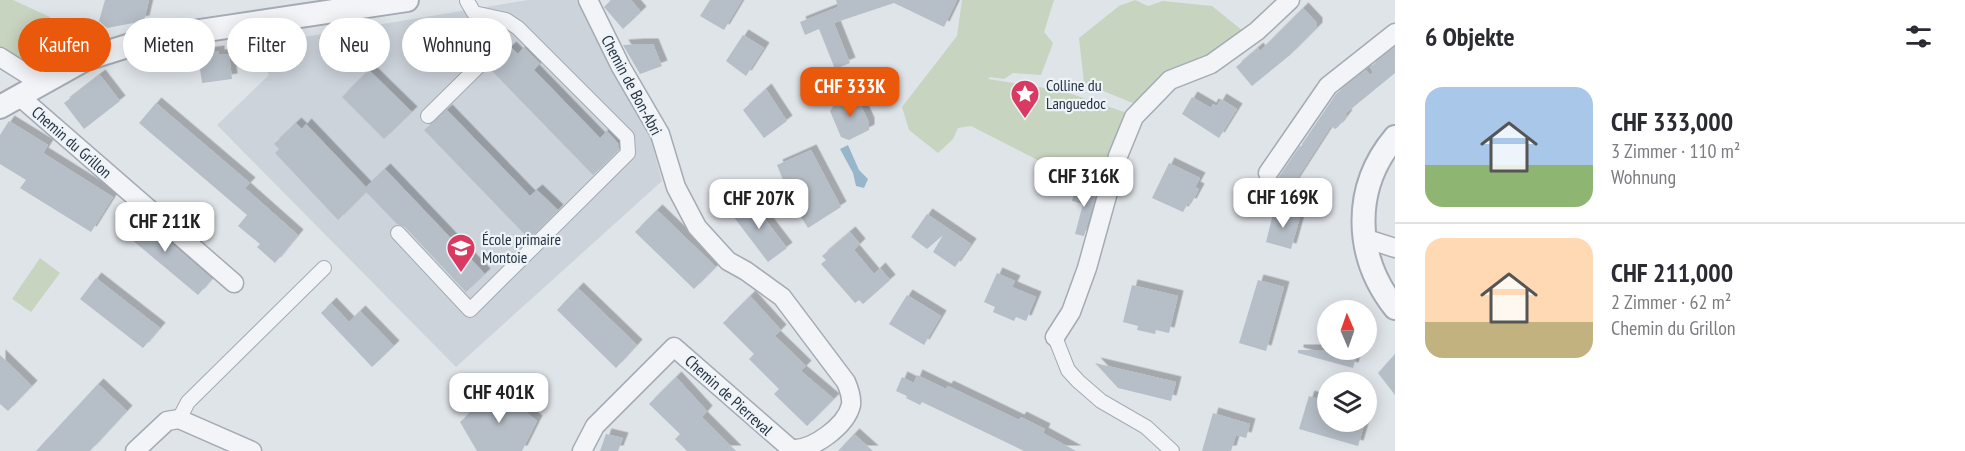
<!DOCTYPE html>
<html lang="de">
<meta charset="utf-8">
<style>
:root{--surface:#fff;--page:#f2f2f3;--text:#2b2b33;--muted:#7c7c81;--line:#e1e1e2;--accent:#ea580c}
body{margin:0;font-family:"PT Sans Narrow",sans-serif;background:var(--page);color:var(--text);height:100vh;display:flex;flex-direction:column;font-size:22px;white-space:nowrap}
*{box-sizing:border-box;margin:0}
p{font-size:20px;color:var(--muted)}
.icon{flex:none;width:33px;height:33px;fill:none;stroke:currentColor;stroke-width:2;stroke-linecap:round;stroke-linejoin:round}
.map{position:relative;flex:1;overflow:hidden}
.sheet{display:flex;flex-direction:column;background:var(--surface);width:570px}
.sheet>*{flex:none}
.top-card{position:absolute;left:18px;top:18px;width:570px;height:54px;display:flex;gap:12px}
.needle{width:39px;rotate:358deg}
.buttons{position:absolute;left:1317px;top:300px;display:grid;gap:12px}
.buttons a{display:grid;place-items:center;width:60px;height:60px;border-radius:50%;background:var(--surface);box-shadow:0 3px 15px #0003;font-size:30px}
.price{position:absolute;translate:-50% -51px;padding:0 14px;border-radius:12px;background:#fff;color:#222;font-size:20px;line-height:39px;filter:drop-shadow(0 2px 3px #0008)}
.price::after{content:'';position:absolute;left:50%;top:36px;width:18px;height:14px;margin-left:-9px;background:inherit;clip-path:polygon(0 0,100% 0,50% 100%)}
.price.active{background:var(--accent);color:#fff}
ul{padding:0;list-style:none}
li{display:flex;align-items:center;gap:18px;height:150px;padding:0 30px}
li+li{border-top:2px solid var(--line)}
li span{display:grid;place-items:center;flex:none;width:168px;height:120px;border-radius:18px;color:#555}
li>.icon{margin-inline-start:auto}
span .icon{width:72px;height:72px;fill:#fffc;stroke-width:1}
li b{font-size:26px}
h2{display:flex;justify-content:space-between;align-items:center;height:72px;padding:0 30px;font-size:26px}
.tag{padding:0 21px;border-radius:27px;background:var(--surface);box-shadow:0 3px 15px #0003;font-size:21px;line-height:54px}
.tag.active{background:var(--accent);color:#fff}
main{display:flex;flex:1;min-height:0}
.map>svg:first-child{display:block}
.built{fill:#cdd3db}
.green{fill:#c7d4bf}
.water{fill:#97b6cc}
.building{fill:#b6bec7;filter:url(#shadow)}
.lines{fill:none;stroke-linecap:round;stroke-linejoin:round}
.pedestrian-casing{stroke:#a4abb4;stroke-width:16}
.minor-casing{stroke:#a4abb4;stroke-width:21}
.tertiary-casing{stroke:#a4abb4;stroke-width:26}
.pedestrian{stroke:#f2f4f7;stroke-width:14}
.minor{stroke:#f2f4f7;stroke-width:18}
.tertiary{stroke:#f2f4f7;stroke-width:22}
.labels{text-anchor:middle;stroke-width:4.5;stroke-linejoin:round;paint-order:stroke}
.street-label{font-size:16px;fill:#263342;stroke:#eef3f7}
.poi-label{font-size:16px;fill:#263342;stroke:#eef3f7;text-anchor:start}
</style>
<main>
<div class="map">
<svg width="1395" height="451" viewBox="0 0 1395 451">
<defs>
<filter id="shadow"><feDropShadow dx="5.5" dy="-5.5" stdDeviation="0" flood-color="#0004"/></filter>
</defs>
<rect width="100%" height="100%" fill="#dfe4e9"/>
<!-- built -->
<path class="built" d="M528,0H577L650,137L662,181L456,367L217,125L269,75L255,45Z"/>
<!-- green -->
<path class="green" d="M0,0H13L50,17L57,33V45L52,51L26,64L0,48Z
M962,0H1054L1044,32L1053,43L1041,75L1013,73L1004,79L990,77L988,79L1063,91L1130,114L1106,185L1073,175L1069,176L971,126L958,128L953,139L938,153L909,130L902,107L957,36Z
M1135,0L1148,6L1163,1L1212,6L1243,31L1239,39L1135,104L1084,83L1079,38L1119,6Z
M40,258L60,273L31,312L12,299Z"/>
<!-- water -->
<path class="water" d="M848,145L859,170L868,179L864,188L856,186L853,173L840,149Z"/>
<!-- building -->
<path class="building" d="M105,0H149L144,21L107,28L99,21Z
M611,0H631L641,12L623,29L604,7Z
M710,0H742L724,30L700,16Z
M836,0H957L944,27L894,3L834,23L850,63L835,69L819,29L805,35L800,22L838,7Z
M1303,8L1317,23V28L1290,55L1252,86L1236,67L1258,48L1260,51Z
M743,35L764,48L746,76L726,61Z
M639,44H653L662,66L640,74L623,45Z
M511,47L518,54L524,47L540,63L534,70L600,138L607,131L618,143L619,149L593,175L489,68Z
M1395,47V73L1345,114L1347,115L1338,127L1335,129L1331,126L1291,188L1278,178L1300,146L1305,149L1302,144L1336,94L1366,70L1370,75L1373,73L1370,67Z
M219,51V55L229,54L232,79L202,83L198,54Z
M369,70L412,112L384,139L342,97Z
M100,75L120,101L84,129L64,103Z
M766,89L787,121L764,138L743,110Z
M852,97L858,99L869,123V130L849,140L841,137L830,111L835,104Z
M1192,97L1211,108L1213,104L1217,106L1221,99L1237,109L1219,138L1182,114Z
M156,103L250,183L245,188L298,235L275,263L257,247L260,244L238,226L247,215L139,123Z
M447,110L530,196L537,190L558,210L529,239L424,130Z
M9,121L48,145L43,153L113,197L91,232L20,188L26,180L0,164V135Z
M296,123L302,129L306,124L366,187L385,169L485,274L466,292L405,227L397,224L366,192L338,220L275,153L279,149L274,144Z
M811,150L841,207L808,228L792,202L777,165Z
M1169,163L1200,178L1195,187L1199,189L1191,204L1188,203L1183,212L1152,198Z
M1076,185L1091,190L1090,194L1096,195L1084,236L1075,234L1083,204L1072,201Z
M749,198L787,248L768,262L730,212Z
M657,210L716,267L694,289L635,232Z
M1274,210L1300,217L1291,249L1266,242Z
M134,211L212,279L198,295L119,229Z
M927,214L971,244L955,267L933,252L943,235L927,249L911,237Z
M850,232L860,244L854,250L874,274L880,268L890,280L863,304L859,300L855,303L821,264L826,260L822,256Z
M997,273L1015,281L1012,287L1036,297L1026,321L1016,317L1014,321L993,312L995,307L984,302Z
M96,278L160,328L143,348L80,299Z
M1258,280L1284,287L1266,351L1239,343Z
M1132,285L1178,296L1169,333L1156,330L1155,334L1137,330L1138,326L1123,322Z
M578,288L637,345L616,368L557,310Z
M907,295L941,316L924,345L889,324Z
M750,296L781,330L775,336L806,366L801,371L834,399L807,426L774,394L779,389L749,359L754,354L723,323Z
M331,303L349,322L360,311L394,346L372,367L321,313Z
M1298,350H1358L1353,368L1298,353Z
M1395,354V395L1378,373Z
M0,355L32,386L8,411L0,404Z
M1095,363L1176,382L1171,401L1118,388Z
M917,375L946,389L948,386L1019,420L1021,417L1045,429L1043,433L1076,451H1024L922,402L920,405L906,398L907,396L896,391L902,377L914,383Z
M676,377L707,411L702,417L736,451H687L675,439L680,434L649,404Z
M98,384L127,411L90,451H36Z
M499,386L512,397L510,399L537,421L522,451H477L460,422Z
M1309,396L1328,402V422H1365L1358,446L1299,429Z
M1213,413L1250,424L1246,438L1236,435L1231,451H1202Z
M606,434L623,438L618,451H600Z
M854,434L873,451H838Z"/>
<g class="lines">
<!-- pedestrian casing -->
<g class="pedestrian-casing">
<path id="pedestrian" d="M428,116L500,45
M398,233L470,310L628,153L627,137L518,28L506,20L474,13L467,1
M1055,337L1068,370L1078,381L1101,401L1146,427L1172,451
M179,419L188,402L324,268"/>
</g>
<!-- minor casing -->
<g class="minor-casing">
<path id="minor" d="M0,57L41,83
M19,96L234,283
M1268,173L1328,86L1395,33
M1364,238L1395,248
M1055,337L1071,312L1087,268L1118,156L1134,117L1170,80L1211,64L1257,31L1290,0
M135,451L167,421L179,419L252,451
M582,451L595,426L674,347L791,449C812,451 846,426 851,405C852,397 849,389 846,382L782,297L746,271L728,261L697,227L676,187L660,134L621,67L588,0"/>
</g>
<!-- tertiary casing -->
<g class="tertiary-casing">
<path id="tertiary" d="M0,107L86,59L153,38L407,0
M1395,137C1352,188 1354,256 1395,308"/>
</g>
<!-- pedestrian -->
<use href="#pedestrian" class="pedestrian"/>
<!-- minor -->
<use href="#minor" class="minor"/>
<!-- tertiary -->
<use href="#tertiary" class="tertiary"/>
</g>
<!-- icons -->
<defs>
<g id="sight-pin" transform="scale(1.5)"><path d="M0 17L-7.5 6A9.5 9.5 0 1 1 7.5 6Z" fill="#d83a62" stroke="#eef3f7"/><path d="M0-6L1.8-2.2L6-1.7L2.9 1.2L3.7 5.4L0 3.3L-3.7 5.4L-2.9 1.2L-6-1.7L-1.8-2.2Z" fill="#fff"/></g>
<g id="school-pin" transform="scale(1.5)"><path d="M0 17L-7.5 6A9.5 9.5 0 1 1 7.5 6Z" fill="#d83a62" stroke="#eef3f7"/><path d="M0-5L7-2L0 1L-7-2ZM-4 1L0 2.5L4 1V4Q0 6-4 4Z" fill="#fff"/></g>
</defs>
<g fill-rule="evenodd">
<use href="#sight-pin" x="1025" y="94"/>
<use href="#school-pin" x="461" y="248"/>
</g>
<g class="labels">
<!-- street labels -->
<g class="street-label">
<text transform="translate(632 85) rotate(62)" y="6">Chemin de Bon-Abri</text>
<text transform="translate(72 142) rotate(41)" y="6">Chemin du Grillon</text>
<text transform="translate(729 395) rotate(42)" y="6">Chemin de Pierreval</text>
</g>
<!-- poi labels -->
<g class="poi-label">
<text x="1046" y="91">Colline du<tspan x="1046" dy="18">Languedoc</tspan></text>
<text x="482" y="245">École primaire<tspan x="482" dy="18">Montoie</tspan></text>
</g>
</g>
</svg>
<div class="buttons">
<a><svg class="needle" viewBox="-14 -14 28 28"><path d="M0-13l5 13h-10z" fill="#e53935"/><path d="M0 13l5-13h-10z" fill="#7c7c81"/></svg></a>
<a><svg class="icon" aria-label="layers" viewBox="0 0 24 24"><path d="M12 4l9 5-9 5-9-5zM3 14l9 5 9-5"/></svg></a>
</div>
<b class="price active" style="left:850px;top:118px">CHF 333K</b>
<b class="price" style="left:1084px;top:208px">CHF 316K</b>
<b class="price" style="left:1283px;top:229px">CHF 169K</b>
<b class="price" style="left:759px;top:230px">CHF 207K</b>
<b class="price" style="left:165px;top:253px">CHF 211K</b>
<b class="price" style="left:499px;top:424px">CHF 401K</b>
<div class="top-card">
<a class="tag active">Kaufen</a>
<a class="tag">Mieten</a>
<a class="tag">Filter</a>
<a class="tag">Neu</a>
<a class="tag">Wohnung</a>
</div>
</div>
<section class="sheet">
<h2>6 Objekte<svg class="icon" aria-label="filters" viewBox="0 0 24 24"><path d="M4 7h16M4 17h16"/><circle cx="9" cy="7" r="2"/><circle cx="15" cy="17" r="2"/></svg></h2>
<ul>
<li><span style="background:linear-gradient(#a9c7e8 65%,#8fb573 0)"><svg class="icon" aria-label="home" viewBox="0 0 24 24"><path d="M3 11l9-7 9 7M6 9v11h12V9"/></svg></span><div><b>CHF 333,000</b><p>3 Zimmer · 110 m²</p><p>Wohnung</p></div></li>
<li><span style="background:linear-gradient(#ffd9b3 70%,#c2b280 0)"><svg class="icon" aria-label="home" viewBox="0 0 24 24"><path d="M3 11l9-7 9 7M6 9v11h12V9"/></svg></span><div><b>CHF 211,000</b><p>2 Zimmer · 62 m²</p><p>Chemin du Grillon</p></div></li>
</ul>
</section>
</main>
